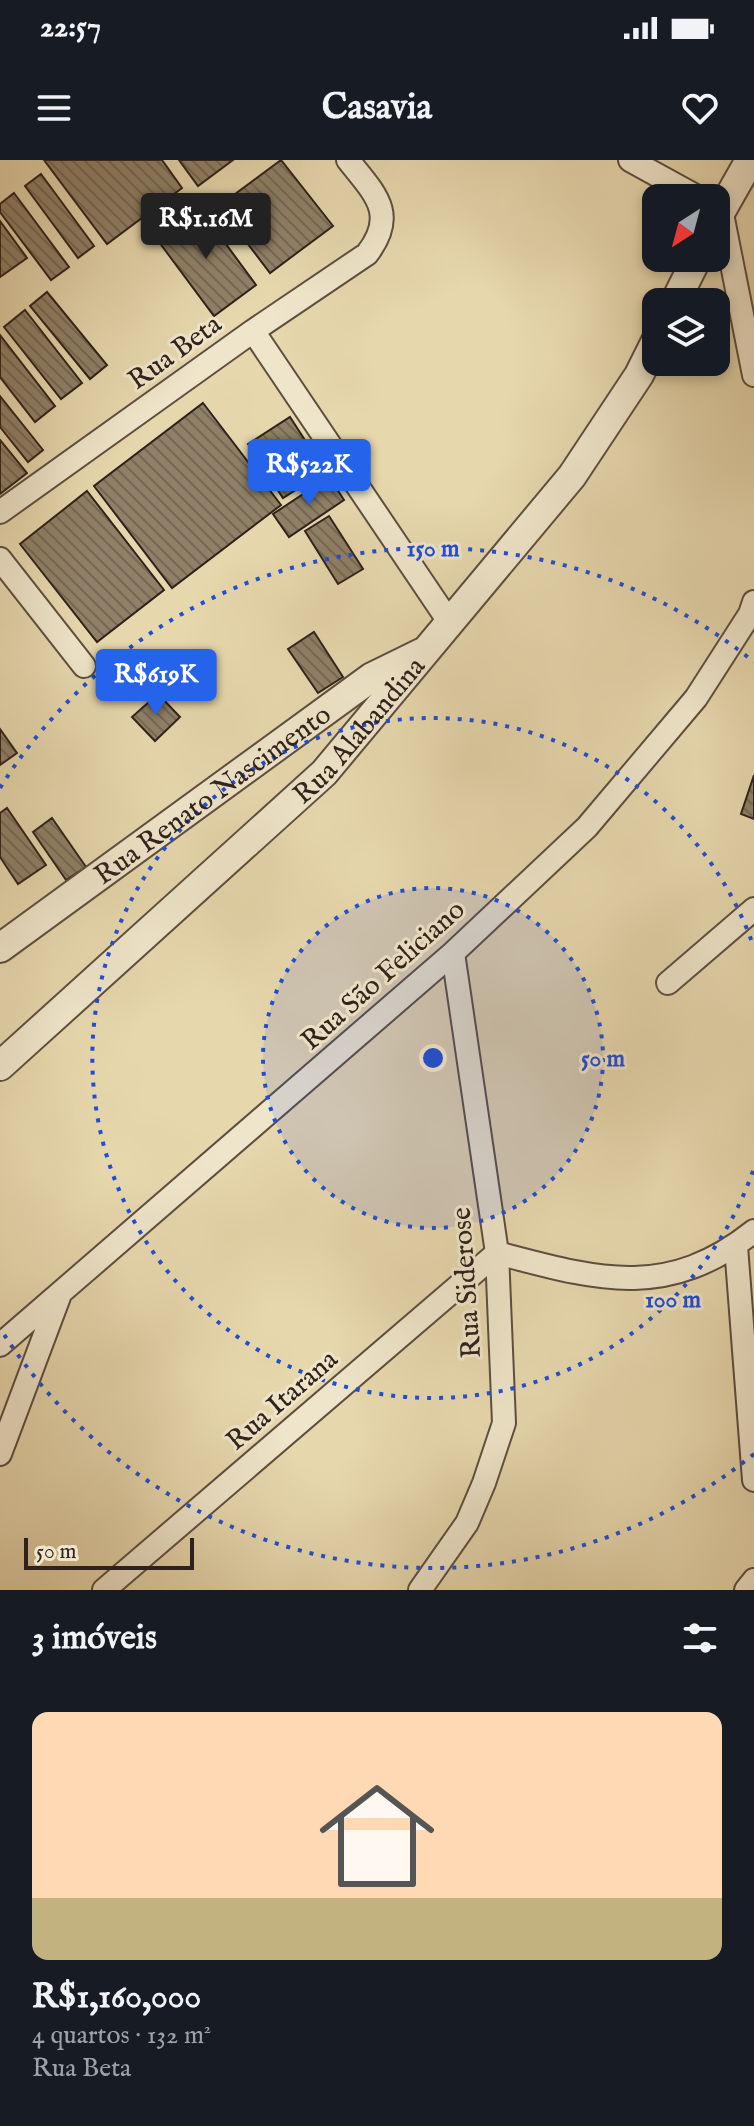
<!DOCTYPE html>
<html lang="pt">
<meta charset="utf-8">
<style>
:root{--surface:#171b24;--page:#242831;--text:#f1f3f6;--muted:#9ea1a6;--line:#363941;--accent:#2563eb}
body{margin:0;font-family:"IM FELL English",serif;background:var(--page);color:var(--text);height:100vh;display:flex;flex-direction:column;font-size:30px;white-space:nowrap}
*{box-sizing:border-box;margin:0}
p{font-size:26px;color:var(--muted)}
.icon{flex:none;width:44px;height:44px;fill:none;stroke:currentColor;stroke-width:2;stroke-linecap:round;stroke-linejoin:round}
.map{position:relative;height:1430px;overflow:hidden}
.details{display:flex;flex-direction:column;background:var(--surface);flex:1}
.details>*{flex:none}
.needle{width:52px;rotate:216deg}
.tools{position:absolute;left:642px;top:24px;display:grid;gap:16px}
.tools a{display:grid;place-items:center;width:88px;height:88px;border-radius:16px;background:var(--surface);box-shadow:0 4px 12px #0003;font-size:40px}
.scale{position:absolute;left:24px;bottom:20px;width:170px;box-sizing:border-box;padding-left:8px;border:4px solid #2f211b;border-top:0;font-size:22px;line-height:28px;white-space:nowrap;color:#2f211b;-webkit-text-stroke:6px #efe5ca;paint-order:stroke}
.price{position:absolute;translate:-50% -68px;padding:0 18px;border-radius:8px;background:var(--accent);color:#fff;font-size:26px;line-height:52px;filter:drop-shadow(0 2px 4px #0008)}
.price::after{content:'';position:absolute;left:50%;top:48px;width:24px;height:18px;margin-left:-12px;background:inherit;clip-path:polygon(0 0,100% 0,50% 100%)}
.price.active{background:#222;color:#fff}
ul{padding:0;list-style:none}
li{display:grid;align-content:center;gap:16px;height:424px;padding:0 32px}
li+li{border-top:2px solid var(--line)}
li span{display:grid;place-items:center;height:248px;border-radius:16px;color:#555}
li>.icon{margin-inline-start:auto}
span .icon{width:144px;height:144px;fill:#fffc;stroke-width:1}
li b{font-size:34px}
h2{display:flex;justify-content:space-between;align-items:center;height:96px;padding:0 32px;font-size:34px}
.status{display:flex;justify-content:space-between;align-items:center;height:56px;padding:0 40px;background:var(--surface);direction:ltr}
.status svg{height:22px;fill:currentColor}
header{display:flex;justify-content:space-between;align-items:center;height:104px;padding:0 32px;background:var(--surface);font-size:36px;font-weight:700}
.map>svg:first-child{display:block}
.building{fill:url(#building-back-hatch);stroke:#2f211b;stroke-width:2}
.lines{fill:none;stroke-linecap:round;stroke-linejoin:round}
.minor-casing{stroke:#5d4e40;stroke-width:26}
.tertiary-casing{stroke:#5d4e40;stroke-width:32}
.minor{stroke:#efe5ca;stroke-width:22}
.tertiary{stroke:#efe5ca;stroke-width:28}
.ring{fill:none;stroke:#1d4ed8;stroke-width:4;stroke-dasharray:4 8}
.labels{text-anchor:middle;stroke-width:6;stroke-linejoin:round;paint-order:stroke}
.street-label{font-size:28px;fill:#2f211b;stroke:#efe5ca}
.centre{fill:#1d4ed8;stroke:#efe5ca;stroke-width:4}
.ring-label{font-size:24px;text-anchor:middle;font-weight:bold;fill:#1d4ed8;stroke:#efe5ca;stroke-width:6;stroke-linejoin:round;paint-order:stroke}
</style>
<div class="status"><b>22:57</b><svg viewBox="0 0 49 12"><path d="M0 12V9h3v3zM5 12V6h3v6zM10 12V3h3v9zM15 12V0h3v12zM26 1h20v11H26zM47 4h2v5h-2z"/></svg></div>
<header><svg class="icon" aria-label="menu" viewBox="0 0 24 24"><path d="M4 6h16M4 12h16M4 18h16"/></svg>Casavia<svg class="icon" aria-label="heart" viewBox="0 0 24 24"><path d="M12 20l-8-8c-3-5 5-10 8-4 3-6 11-1 8 4z"/></svg></header>
<div class="map">
<svg width="754" height="1430" viewBox="0 0 754 1430">
<defs>
<pattern id="building-back-hatch" width="6" height="6" patternUnits="userSpaceOnUse" patternTransform="scale(2)"><rect width="6" height="6" fill="#8f8067"/><path d="M-1 5l2 2M0 0l6 6M5-1l2 2" fill="none" stroke="#756854"/></pattern>
</defs>
<rect width="100%" height="100%" fill="#e7d7ad"/>
<filter id="stains"><feTurbulence type="fractalNoise" baseFrequency=".0025" numOctaves="4"/><feColorMatrix values="0 0 0 0 .2 0 0 0 0 .09 0 0 0 0 .02 0 0 0 .5 -.17"/></filter>
<radialGradient id="worn" r=".72"><stop offset=".6" stop-color="#630" stop-opacity="0"/><stop offset="1" stop-color="#630" stop-opacity=".3"/></radialGradient>
<!-- building -->
<path class="building" d="M44,0H162L182,28L107,84Z
M179,0H233L198,26Z
M281,0L333,66L270,113L219,46Z
M41,14L94,86L78,98L25,26Z
M14,33L69,107L51,120L0,52V44Z
M198,46L256,125L214,156L156,78Z
M0,61L27,98L0,117Z
M47,132L107,205L90,219L30,146Z
M25,150L82,223L61,239L4,167Z
M0,175L55,246L35,262L0,217Z
M0,236L43,290L28,302L0,267Z
M203,243L281,345L172,428L94,326Z
M290,257L325,311L283,338L248,284Z
M0,280L27,313L0,334Z
M329,317L344,340L289,377L273,354Z
M87,331L164,430L97,482L20,384Z
M329,356L363,409L338,424L305,371Z
M314,472L343,517L318,533L288,489Z
M158,534L180,557L155,581L132,557Z
M0,569L17,593L0,605Z
M754,615V659L741,654Z
M7,648L46,705L18,724L0,697V653Z
M52,658L86,707L66,720L33,672Z"/>
<g class="lines">
<!-- minor casing -->
<g class="minor-casing">
<path id="minor" d="M630,0L699,38
M716,47L721,49L754,215
M253,171L450,463
M0,352L253,171L367,94C398,54 375,34 348,0
M0,399L84,506
M668,823L754,749
M736,1086L754,1320
M0,1185L453,793L587,667L696,538L750,454L754,442
M0,1294L59,1137
M104,1430L497,1093C596,1119 666,1141 754,1071
M420,1430L467,1363L484,1323L504,1263L497,1093L453,793
M746,1430L754,1420"/>
</g>
<!-- tertiary casing -->
<g class="tertiary-casing">
<g id="tertiary">
<path d="M716,60L750,0"/>
<path d="M675,142L697,98"/>
<path id="s1" d="M0,788L372,517L421,493"/>
<path id="s2" d="M0,906L324,613L572,316L639,215L656,181"/>
</g>
</g>
<!-- minor -->
<use href="#minor" class="minor"/>
<!-- tertiary -->
<use href="#tertiary" class="tertiary"/>
</g>
<!-- distance rings -->
<circle cx="433" cy="898" r="170" fill="#1d4ed8" fill-opacity=".12"/>
<g class="ring">
<circle cx="433" cy="898" r="170"/>
<path d="M753 1011A340 340 0 1 1 753 785"/>
<path d="M754 1294A510 510 0 0 1 0 1168M0 628A510 510 0 0 1 754 502"/>
</g>
<g class="labels">
<!-- street labels -->
<g class="street-label">
<text transform="translate(174 191) rotate(-36)" y="10">Rua Beta</text>
<text dy="10" stroke="none"><textPath href="#s2" startOffset="492">Rua Alabandina</textPath></text>
<text dy="10" stroke="none"><textPath href="#s1" startOffset="262">Rua Renato Nascimento</textPath></text>
<text transform="translate(382 814) rotate(-42)" y="10">Rua São Feliciano</text>
<text transform="translate(465 1123) rotate(-94)" y="10">Rua Siderose</text>
<text transform="translate(281 1239) rotate(-41)" y="10">Rua Itarana</text>
</g>
</g>
<circle cx="433" cy="898" r="12" class="centre"/>
<g class="ring-label">
<text x="433" y="396">150 m</text>
<text x="603" y="906">50 m</text>
<text x="673" y="1147">100 m</text>
</g>
<rect width="100%" height="100%" filter="url(#stains)"/>
<rect width="100%" height="100%" fill="url(#worn)"/>
</svg>
<div class="tools">
<a><svg class="needle" viewBox="-14 -14 28 28"><path d="M0-13l5 13h-10z" fill="#e53935"/><path d="M0 13l5-13h-10z" fill="#9ea1a6"/></svg></a>
<a><svg class="icon" aria-label="layers" viewBox="0 0 24 24"><path d="M12 4l9 5-9 5-9-5zM3 14l9 5 9-5"/></svg></a>
</div>
<div class="scale">50 m</div>
<b class="price active" style="left:206px;top:101px">R$1.16M</b>
<b class="price" style="left:309px;top:347px">R$522K</b>
<b class="price" style="left:156px;top:557px">R$619K</b>
</div>
<section class="details">
<h2>3 imóveis<svg class="icon" aria-label="filters" viewBox="0 0 24 24"><path d="M4 7h16M4 17h16"/><circle cx="9" cy="7" r="2"/><circle cx="15" cy="17" r="2"/></svg></h2>
<ul>
<li><span style="background:linear-gradient(#ffd9b3 75%,#c2b280 0)"><svg class="icon" aria-label="home" viewBox="0 0 24 24"><path d="M3 11l9-7 9 7M6 9v11h12V9"/></svg></span><div><b>R$1,160,000</b><p>4 quartos · 132 m²</p><p>Rua Beta</p></div></li>
</ul>
</section>
